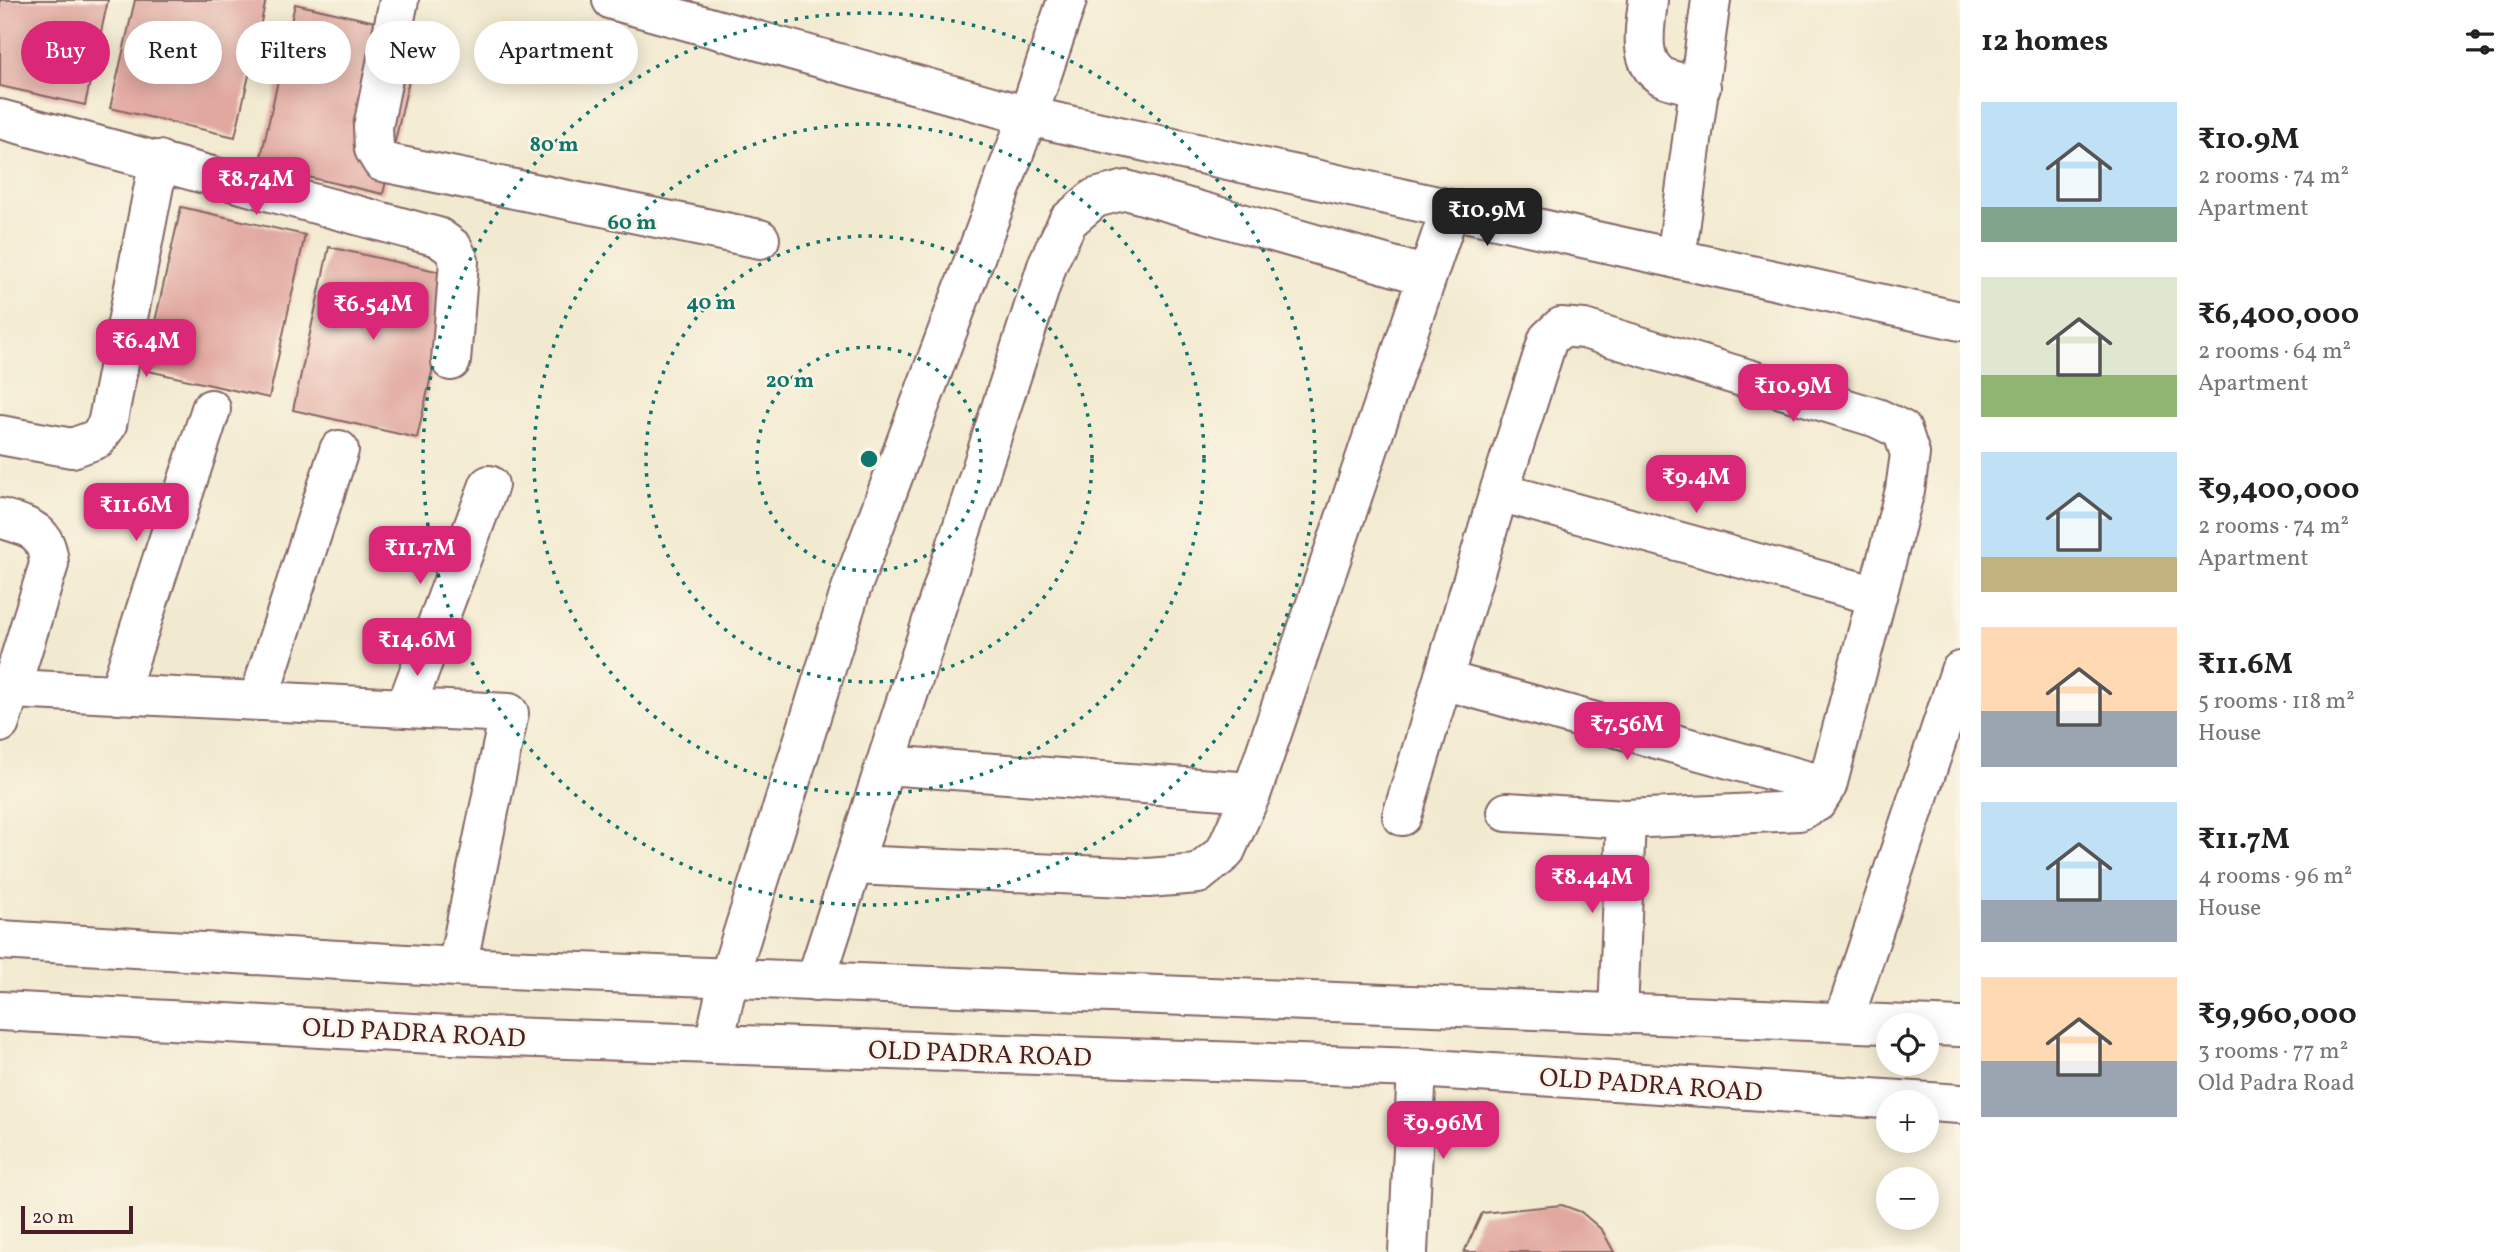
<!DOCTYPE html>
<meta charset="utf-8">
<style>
:root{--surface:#fff;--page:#f2f2f2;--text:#222;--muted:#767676;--accent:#db2777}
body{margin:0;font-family:Vollkorn,serif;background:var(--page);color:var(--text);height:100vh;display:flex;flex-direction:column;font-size:26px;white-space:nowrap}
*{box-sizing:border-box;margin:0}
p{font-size:23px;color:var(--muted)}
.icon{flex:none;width:38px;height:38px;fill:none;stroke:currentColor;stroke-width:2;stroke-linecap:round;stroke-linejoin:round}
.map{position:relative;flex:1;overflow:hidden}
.panel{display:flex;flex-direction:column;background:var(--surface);width:560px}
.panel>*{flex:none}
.top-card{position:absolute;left:21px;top:21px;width:665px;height:63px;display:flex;gap:14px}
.buttons{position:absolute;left:1876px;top:1013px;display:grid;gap:14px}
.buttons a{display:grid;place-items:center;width:63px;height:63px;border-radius:50%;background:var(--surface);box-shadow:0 4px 18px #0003;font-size:35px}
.scale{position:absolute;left:21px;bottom:18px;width:112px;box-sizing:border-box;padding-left:7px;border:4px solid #4a1f2b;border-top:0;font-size:19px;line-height:24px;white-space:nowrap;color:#4a1f2b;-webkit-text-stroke:5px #fcf5e5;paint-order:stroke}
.price{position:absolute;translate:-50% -60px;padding:0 16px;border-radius:14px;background:var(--accent);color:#fff;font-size:23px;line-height:46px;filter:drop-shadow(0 2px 4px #0008)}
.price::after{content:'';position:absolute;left:50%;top:42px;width:21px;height:16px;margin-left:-10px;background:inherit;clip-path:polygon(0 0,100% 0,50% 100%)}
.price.active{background:#222;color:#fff}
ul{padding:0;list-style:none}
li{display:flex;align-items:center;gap:21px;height:175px;padding:0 21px}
li span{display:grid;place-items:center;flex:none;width:196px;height:140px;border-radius:0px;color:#555}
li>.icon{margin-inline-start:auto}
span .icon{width:84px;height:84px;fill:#fffc;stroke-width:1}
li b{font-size:30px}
h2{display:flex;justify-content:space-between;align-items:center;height:84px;padding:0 21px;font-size:30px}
.tag{padding:0 24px;border-radius:32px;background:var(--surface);box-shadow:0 4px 18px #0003;font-size:24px;line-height:63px}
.tag.active{background:var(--accent);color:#fff}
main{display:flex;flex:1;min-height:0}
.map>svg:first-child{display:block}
.building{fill:#e1a8a0}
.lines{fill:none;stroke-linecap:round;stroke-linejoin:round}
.minor-casing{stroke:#856665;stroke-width:42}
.major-casing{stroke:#856665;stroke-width:42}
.minor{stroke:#fff;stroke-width:38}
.major{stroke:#fff;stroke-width:38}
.ring{fill:none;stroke:#0f766e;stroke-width:3.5;stroke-dasharray:3.5 7}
.labels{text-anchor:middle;stroke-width:5;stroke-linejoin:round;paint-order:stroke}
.street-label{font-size:26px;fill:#4a1f2b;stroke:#fcf5e5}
.centre{fill:#0f766e;stroke:#fcf5e5;stroke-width:3.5}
.ring-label{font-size:21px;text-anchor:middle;font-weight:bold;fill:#0f766e;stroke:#fcf5e5;stroke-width:5;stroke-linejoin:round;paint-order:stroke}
</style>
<main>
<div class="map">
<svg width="1960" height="1252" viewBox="0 0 1960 1252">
<rect width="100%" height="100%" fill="#fcf5e5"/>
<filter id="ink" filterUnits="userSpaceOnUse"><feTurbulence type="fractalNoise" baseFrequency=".0143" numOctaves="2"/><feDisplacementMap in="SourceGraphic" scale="14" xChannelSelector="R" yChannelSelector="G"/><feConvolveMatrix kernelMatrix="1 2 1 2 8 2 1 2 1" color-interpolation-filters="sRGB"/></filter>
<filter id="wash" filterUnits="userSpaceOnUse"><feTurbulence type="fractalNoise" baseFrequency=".00686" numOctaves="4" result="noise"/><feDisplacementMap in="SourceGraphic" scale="28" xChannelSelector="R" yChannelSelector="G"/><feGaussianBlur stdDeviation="1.57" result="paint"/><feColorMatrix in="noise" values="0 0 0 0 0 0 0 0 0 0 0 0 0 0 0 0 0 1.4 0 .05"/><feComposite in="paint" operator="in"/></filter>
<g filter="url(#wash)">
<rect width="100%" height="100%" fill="#f2ead0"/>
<g id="blocks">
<!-- building -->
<path class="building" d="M0,0H108L85,105L0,86Z
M135,0H266L235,137L110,108Z
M295,4L420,32L383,194L259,166Z
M181,207L305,235L269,398L144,370Z
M329,247L454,275L417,438L293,410Z
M1562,1205L1581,1212L1602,1230L1614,1252H1464L1482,1213Z"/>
</g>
</g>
<g filter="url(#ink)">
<use href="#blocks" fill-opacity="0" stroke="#856665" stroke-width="2"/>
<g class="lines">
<!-- minor casing -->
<g class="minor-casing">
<path id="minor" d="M399,0L373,127L374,149L382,162L760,239
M612,0L1028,116L1960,321
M1648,0C1646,25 1636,62 1663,77C1674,82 1690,84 1701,87
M0,119L438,237L453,248L459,261L451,361
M1676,259L1711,0
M0,435L72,448L97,439L107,425L159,160
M1499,492L1877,596
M0,518C29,527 47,530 49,564L0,723
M1443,680L1827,786
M0,686L12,689L509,713L457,967
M118,695L211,409
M258,701L339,450
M406,707L489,485
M886,765L1252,792
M1402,816L1499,492L1548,339L1561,327L1584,329L1877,418L1902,430L1910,454L1905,490L1827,786L1817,802L1799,811L1626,819L1507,812
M853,865L1148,878L1198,874L1225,852L1252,792L1450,209
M815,982L1048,263L1068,221L1095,198L1126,190L1427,276
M1618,1013L1626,819
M1843,1022L1960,671
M714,1043L729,977L851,589L1028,116L1067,0
M1408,1252L1417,1068"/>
</g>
<!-- major casing -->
<g class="major-casing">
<path id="major" d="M0,940L457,967L1960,1027
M0,1011L451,1035L1417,1068L1960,1104"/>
</g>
<!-- minor -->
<use href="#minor" class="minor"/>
<!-- major -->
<use href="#major" class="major"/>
</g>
</g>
<!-- distance rings -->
<g class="ring">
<circle cx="869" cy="459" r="112"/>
<circle cx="869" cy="459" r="223"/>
<circle cx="869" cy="459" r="335"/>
<circle cx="869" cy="459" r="446"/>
</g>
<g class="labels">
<!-- street labels -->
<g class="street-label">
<text transform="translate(414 1032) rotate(3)" y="9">OLD PADRA ROAD</text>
<text transform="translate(980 1053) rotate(2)" y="9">OLD PADRA ROAD</text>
<text transform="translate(1651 1084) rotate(4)" y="9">OLD PADRA ROAD</text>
</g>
</g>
<circle cx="869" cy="459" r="10" class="centre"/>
<g class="ring-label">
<text x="554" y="151">80 m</text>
<text x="632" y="229">60 m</text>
<text x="711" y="309">40 m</text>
<text x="790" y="387">20 m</text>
</g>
</svg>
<div class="buttons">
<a><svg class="icon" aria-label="locate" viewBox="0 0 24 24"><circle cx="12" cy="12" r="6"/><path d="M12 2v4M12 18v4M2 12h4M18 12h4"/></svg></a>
<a>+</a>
<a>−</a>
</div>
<div class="scale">20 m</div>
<b class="price" style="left:256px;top:217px">₹8.74M</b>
<b class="price active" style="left:1487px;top:248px">₹10.9M</b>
<b class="price" style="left:373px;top:342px">₹6.54M</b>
<b class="price" style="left:146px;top:379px">₹6.4M</b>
<b class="price" style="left:1793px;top:424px">₹10.9M</b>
<b class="price" style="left:1696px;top:515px">₹9.4M</b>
<b class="price" style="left:136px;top:543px">₹11.6M</b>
<b class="price" style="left:420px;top:586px">₹11.7M</b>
<b class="price" style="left:417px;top:678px">₹14.6M</b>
<b class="price" style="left:1627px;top:762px">₹7.56M</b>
<b class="price" style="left:1592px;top:915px">₹8.44M</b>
<b class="price" style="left:1443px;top:1161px">₹9.96M</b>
<div class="top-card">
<a class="tag active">Buy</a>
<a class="tag">Rent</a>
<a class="tag">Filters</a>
<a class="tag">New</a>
<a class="tag">Apartment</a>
</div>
</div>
<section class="panel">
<h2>12 homes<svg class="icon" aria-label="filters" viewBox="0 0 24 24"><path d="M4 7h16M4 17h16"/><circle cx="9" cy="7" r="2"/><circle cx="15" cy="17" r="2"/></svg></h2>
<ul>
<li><span style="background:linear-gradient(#bfe0f5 75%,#7fa58c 0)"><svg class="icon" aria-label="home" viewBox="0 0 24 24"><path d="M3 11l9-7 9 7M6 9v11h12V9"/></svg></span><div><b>₹10.9M</b><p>2 rooms · 74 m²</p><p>Apartment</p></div></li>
<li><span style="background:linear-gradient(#dfe7d0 70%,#8fb573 0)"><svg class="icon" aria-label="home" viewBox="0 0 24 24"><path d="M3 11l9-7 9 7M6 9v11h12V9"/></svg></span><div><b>₹6,400,000</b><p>2 rooms · 64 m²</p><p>Apartment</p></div></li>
<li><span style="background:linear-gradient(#bfe0f5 75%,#c2b280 0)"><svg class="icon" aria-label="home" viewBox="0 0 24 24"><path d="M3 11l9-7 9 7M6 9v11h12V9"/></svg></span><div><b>₹9,400,000</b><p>2 rooms · 74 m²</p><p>Apartment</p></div></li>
<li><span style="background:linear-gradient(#ffd9b3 60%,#9aa5b1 0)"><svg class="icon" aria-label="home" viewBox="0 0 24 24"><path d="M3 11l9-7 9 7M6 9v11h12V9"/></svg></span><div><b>₹11.6M</b><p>5 rooms · 118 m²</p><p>House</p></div></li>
<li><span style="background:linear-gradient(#bfe0f5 70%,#9aa5b1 0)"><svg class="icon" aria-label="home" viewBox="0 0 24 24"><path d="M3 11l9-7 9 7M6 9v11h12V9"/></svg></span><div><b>₹11.7M</b><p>4 rooms · 96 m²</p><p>House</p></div></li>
<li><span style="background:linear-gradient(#ffd9b3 60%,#9aa5b1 0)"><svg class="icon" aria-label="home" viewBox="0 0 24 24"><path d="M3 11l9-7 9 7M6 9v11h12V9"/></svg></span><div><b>₹9,960,000</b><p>3 rooms · 77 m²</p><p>Old Padra Road</p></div></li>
</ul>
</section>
</main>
